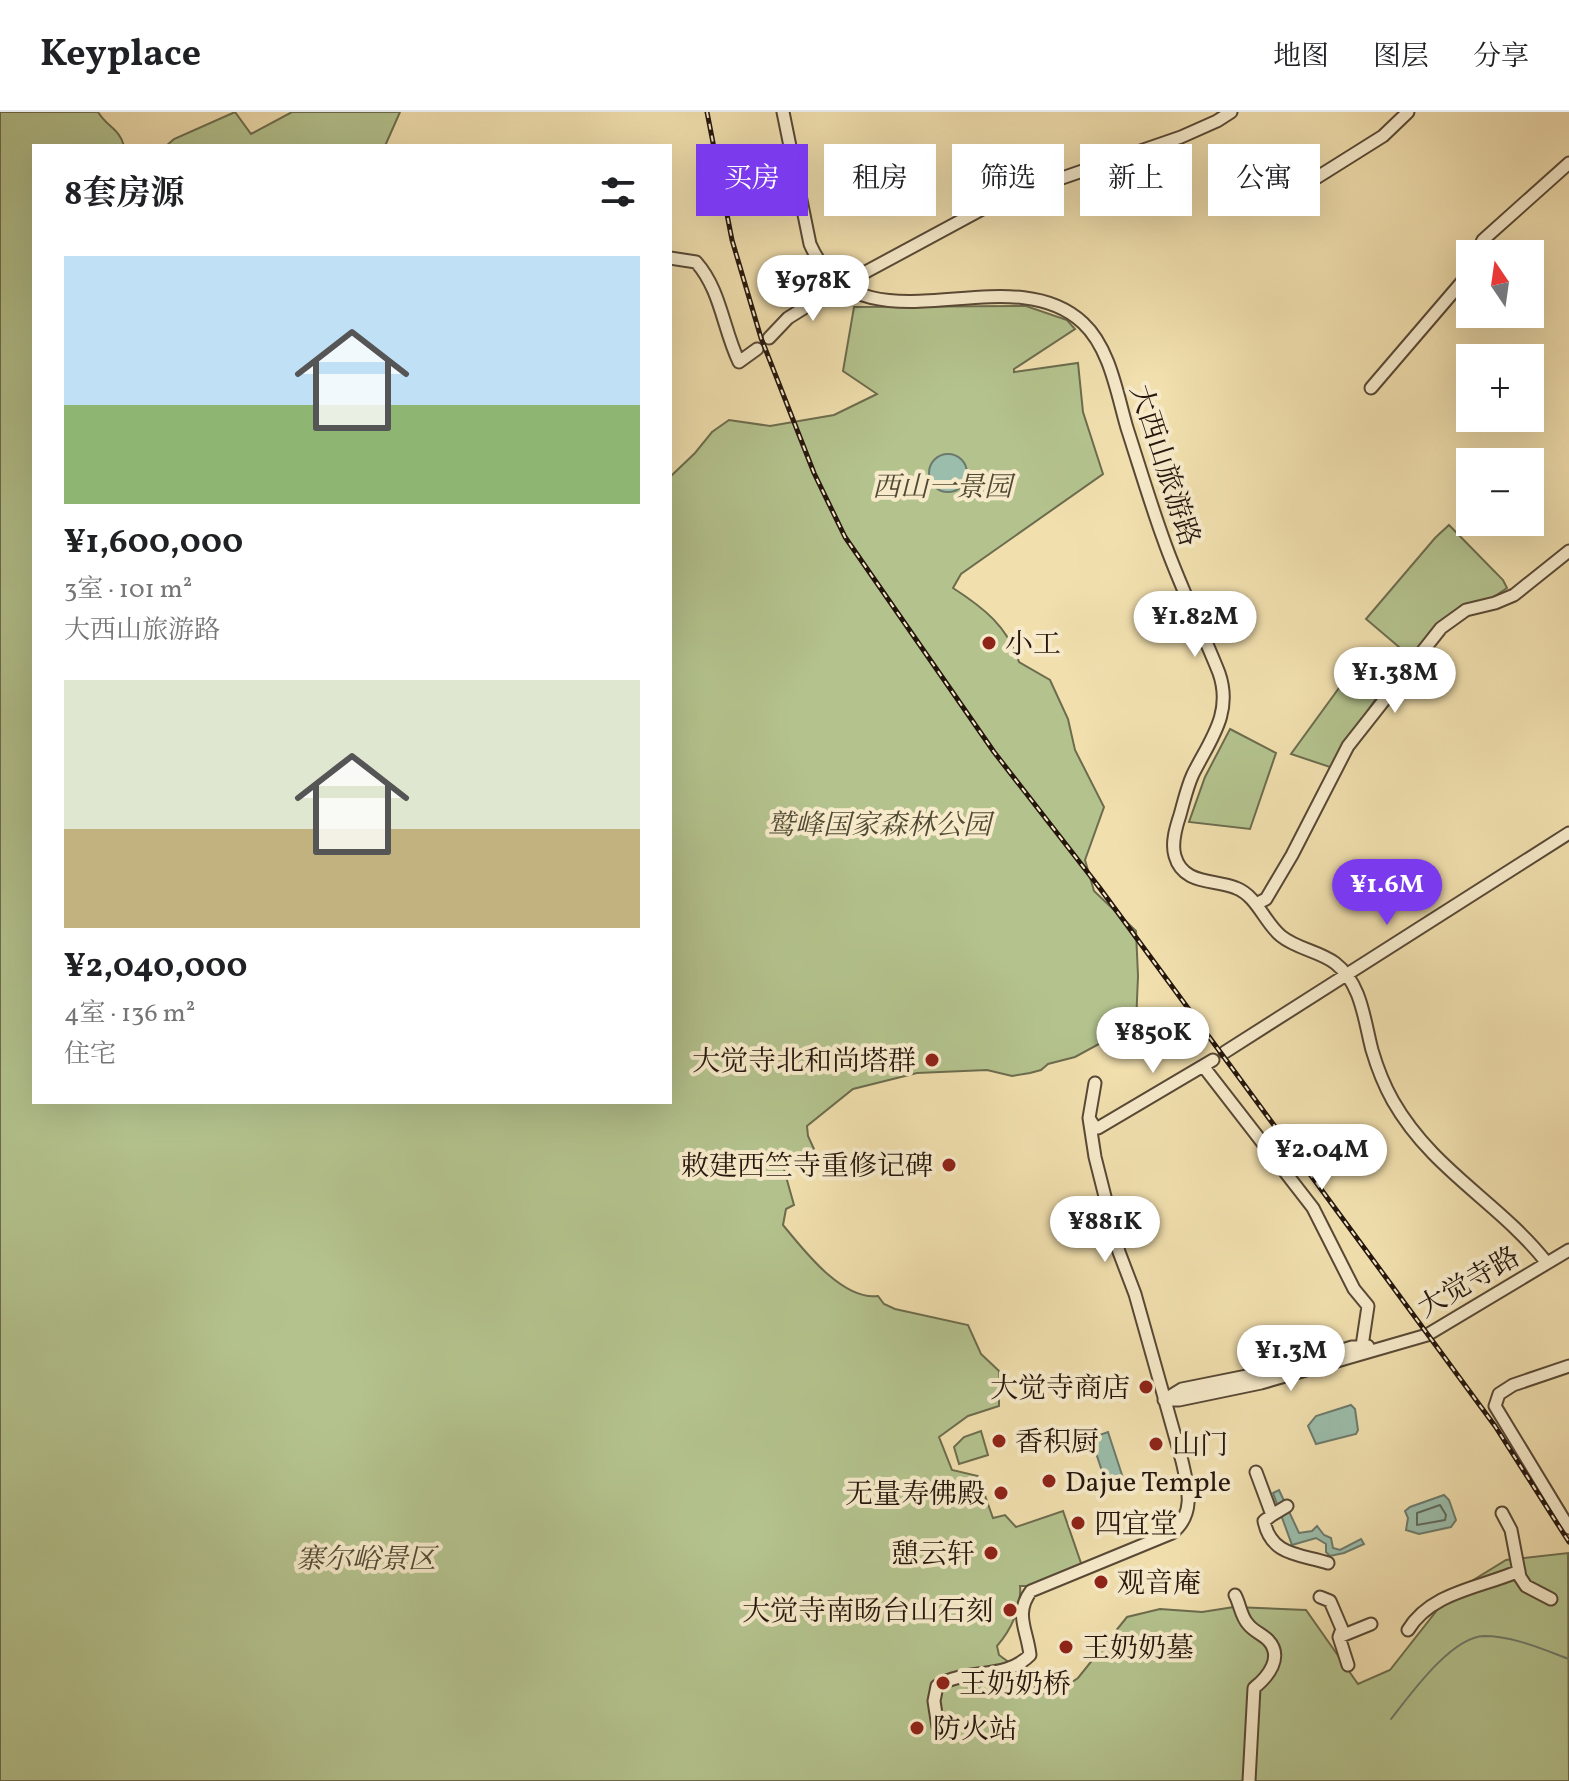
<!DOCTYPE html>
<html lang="zh">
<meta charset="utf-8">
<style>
:root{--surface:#fff;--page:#f6f6f6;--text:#202124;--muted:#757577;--line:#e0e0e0;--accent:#7c3aed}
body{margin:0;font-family:Vollkorn,"Noto Serif SC",serif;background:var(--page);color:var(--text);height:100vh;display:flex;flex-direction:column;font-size:30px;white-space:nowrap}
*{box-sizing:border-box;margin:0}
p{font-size:26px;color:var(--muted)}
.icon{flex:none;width:44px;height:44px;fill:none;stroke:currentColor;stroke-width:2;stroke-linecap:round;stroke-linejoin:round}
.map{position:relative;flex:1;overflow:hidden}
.sheet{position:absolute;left:32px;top:32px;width:640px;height:960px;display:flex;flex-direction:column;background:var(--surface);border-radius:0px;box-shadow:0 8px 32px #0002}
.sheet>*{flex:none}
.top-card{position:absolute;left:696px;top:32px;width:752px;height:72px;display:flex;gap:16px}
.needle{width:52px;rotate:347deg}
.controls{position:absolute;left:1456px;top:128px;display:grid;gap:16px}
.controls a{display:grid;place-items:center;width:88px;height:88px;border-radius:0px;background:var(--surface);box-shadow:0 8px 32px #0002;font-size:40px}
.price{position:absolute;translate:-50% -68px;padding:0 18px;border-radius:28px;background:#fff;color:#222;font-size:26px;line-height:52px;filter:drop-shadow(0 2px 4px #0008)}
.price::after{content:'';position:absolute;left:50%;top:48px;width:24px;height:18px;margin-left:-12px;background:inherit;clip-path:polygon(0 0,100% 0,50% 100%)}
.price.selected{background:var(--accent);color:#fff}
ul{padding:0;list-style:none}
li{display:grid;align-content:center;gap:16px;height:424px;padding:0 32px}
li span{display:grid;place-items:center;height:248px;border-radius:0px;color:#555}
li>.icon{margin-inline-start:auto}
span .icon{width:144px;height:144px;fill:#fffc;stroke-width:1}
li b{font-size:34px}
h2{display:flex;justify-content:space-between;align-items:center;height:96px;padding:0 32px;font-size:34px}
.tag{padding:0 28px;border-radius:0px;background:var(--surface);box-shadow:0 8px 32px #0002;font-size:28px;line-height:72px}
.tag.selected{background:var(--accent);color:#fff}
header{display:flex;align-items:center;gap:48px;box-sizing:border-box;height:112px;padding:0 40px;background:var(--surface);border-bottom:2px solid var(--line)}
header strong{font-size:38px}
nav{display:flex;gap:44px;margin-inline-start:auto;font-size:28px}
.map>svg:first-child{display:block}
.green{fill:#b4c38e;stroke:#6c6c4e;stroke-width:2}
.water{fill:#9bbdab;stroke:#6c7a6c;stroke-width:2}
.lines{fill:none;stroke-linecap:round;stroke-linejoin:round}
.shore{stroke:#606a5c;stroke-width:2}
.stream{stroke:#6c7a6c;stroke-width:2}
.minor-casing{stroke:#584835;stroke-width:15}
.minor{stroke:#f6eaca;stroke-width:11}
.rail-casing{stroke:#25160d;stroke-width:5}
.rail{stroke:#f6eaca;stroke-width:2;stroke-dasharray:6;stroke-linecap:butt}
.poi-dot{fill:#8f2418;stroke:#f6eaca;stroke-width:3}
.labels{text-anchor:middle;stroke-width:8;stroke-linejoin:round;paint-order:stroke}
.street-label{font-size:28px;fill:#25160d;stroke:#f6eaca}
.park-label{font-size:28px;font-style:italic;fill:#504a34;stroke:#f6eaca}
.poi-label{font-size:28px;fill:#25160d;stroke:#f6eaca;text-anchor:start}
</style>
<header>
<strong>Keyplace</strong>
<nav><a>地图</a><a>图层</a><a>分享</a></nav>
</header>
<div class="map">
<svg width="1569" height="1669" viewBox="0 0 1569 1669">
<rect width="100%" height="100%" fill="#f1dfae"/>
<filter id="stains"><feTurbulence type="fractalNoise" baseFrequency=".0025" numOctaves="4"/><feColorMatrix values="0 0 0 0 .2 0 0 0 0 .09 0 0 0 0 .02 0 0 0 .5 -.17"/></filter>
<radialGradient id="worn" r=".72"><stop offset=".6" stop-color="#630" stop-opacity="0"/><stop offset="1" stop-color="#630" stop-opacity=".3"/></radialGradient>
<!-- green -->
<path class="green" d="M0,0H98C107,15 120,17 124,34H34V990H670V365L695,341L712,320L729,308L770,314L834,303L877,282L843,259L854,195L1026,194L1067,208L1075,217L1014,257V260L1078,251L1083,300L1103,362L961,462L953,476C984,496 1008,515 1019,550L1050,568L1068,607L1075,638L1104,695L1085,748L1094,779L1136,819L1138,864L1136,912L1075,945L1048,952L1041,958L1030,961L1012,964L987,958L917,961L853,977L807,1014L808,1024L814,1037L811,1044L783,1054L794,1093L786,1097L783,1113C803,1137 842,1189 878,1184L884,1192L895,1197L968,1213L981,1242L999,1259V1294L968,1304L939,1325L952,1358L978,1364L993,1406L1005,1403L1016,1415L1063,1399L1082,1454L1030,1474H1020C1022,1495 1011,1518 997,1534L999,1543L1022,1560L1032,1573L1045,1582H1054L1078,1566L1127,1505L1160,1497L1202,1500L1234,1495L1306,1498L1358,1572L1390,1558L1449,1483L1506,1448L1568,1441L1569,1669H0Z
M235,0L251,22L292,0H400L385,34H166L174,27Z
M1449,413L1503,468L1507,476L1480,494L1462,493L1437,514L1412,546L1366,507L1435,426Z
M1363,543L1390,566L1338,642L1333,656L1291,642Z
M1230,617L1276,641L1250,717L1189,710L1205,665Z
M981,1319L988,1343L959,1352L954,1335L964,1325Z"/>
<!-- water -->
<path class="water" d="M929 361a19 19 0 1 1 38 0a19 19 0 1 1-38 0Z
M1351,1293L1355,1297L1358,1318L1356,1322L1316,1332L1308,1314L1316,1304Z
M1108,1320L1124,1369L1107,1374L1091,1326Z
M1279,1378L1299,1421L1312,1419L1317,1414L1324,1423L1331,1426L1333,1436L1340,1438L1361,1427L1364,1432L1344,1441L1330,1444L1326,1440V1432L1316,1426L1292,1433L1273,1381Z
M1444,1383L1449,1388L1456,1408L1451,1415L1419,1422L1406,1418L1408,1406L1405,1399L1410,1395Z"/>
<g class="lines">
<!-- shore -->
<path class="shore" d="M1440,1393L1446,1403L1445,1408L1417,1413V1401Z"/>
<!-- stream -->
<path class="stream" d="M1391,1607C1410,1583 1451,1525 1484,1524C1513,1524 1542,1537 1569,1547"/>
<!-- minor casing -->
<g class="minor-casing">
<path id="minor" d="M783,0L810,132C861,248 1007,140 1083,211C1110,236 1117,282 1127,316C1139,353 1150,390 1163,426C1179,472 1201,516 1219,561C1233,601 1210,628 1193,662C1187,675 1184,689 1180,703C1176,715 1171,731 1175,744C1183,773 1214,767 1236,776C1257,784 1264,810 1281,824C1297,837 1319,839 1335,851C1362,872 1364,908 1372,938C1377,955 1384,973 1393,989C1433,1059 1499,1090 1547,1151
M1289,83L1383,24L1408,0
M1477,142L1483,128L1569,51
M670,146L696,150C721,178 723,217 739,250L757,237
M769,226L788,206L836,176L1001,87L1181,25L1217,9L1231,0
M1371,276L1467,164L1470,157
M1256,792L1266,787L1292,743L1348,634L1441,516L1466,498L1495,491L1514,483L1569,439
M1225,940L1569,721
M1203,954L1313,1096L1354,1177L1368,1194L1362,1234
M1089,1006L1094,1014L1098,1016L1213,948
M1569,1254L1513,1273L1499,1282L1495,1294L1569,1416
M1164,1288H1179L1261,1271L1427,1223L1569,1138
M1164,1288L1182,1277L1281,1257L1352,1235L1368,1234
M1256,1360L1272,1403L1287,1394
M1502,1401L1511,1418L1520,1465L1526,1474L1551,1487
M1272,1403L1264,1409C1271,1444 1300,1442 1328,1451
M1235,1483C1240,1492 1241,1505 1248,1512C1253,1519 1262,1522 1268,1528C1284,1545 1268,1565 1254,1576L1249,1669
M1320,1485L1330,1489L1342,1517L1339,1525L1371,1512
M1408,1518C1431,1480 1480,1476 1519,1459
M1339,1525L1348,1553
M938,1615L934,1589L937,1574C968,1555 1004,1569 1030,1543C1027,1517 1014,1502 1031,1479L1172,1421C1196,1402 1188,1375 1182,1349L1135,1182L1119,1140L1095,1045L1089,1006L1095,971"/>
</g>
<!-- minor -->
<use href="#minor" class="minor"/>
<!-- rail casing -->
<g class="rail-casing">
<path id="rail" d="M707,0L732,128L761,226L814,361L845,425L994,640L1099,775L1495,1314L1569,1430"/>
</g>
<!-- rail -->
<use href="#rail" class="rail"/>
</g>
<!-- markers -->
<g class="poi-dot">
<circle cx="989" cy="531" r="8"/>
<circle cx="932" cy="948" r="8"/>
<circle cx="949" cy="1053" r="8"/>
<circle cx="1146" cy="1275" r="8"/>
<circle cx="999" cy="1329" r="8"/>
<circle cx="1156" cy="1332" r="8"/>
<circle cx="1049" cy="1369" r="8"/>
<circle cx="1001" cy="1381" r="8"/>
<circle cx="1078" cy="1411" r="8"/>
<circle cx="991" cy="1441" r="8"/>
<circle cx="1101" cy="1470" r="8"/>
<circle cx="1010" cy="1498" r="8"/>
<circle cx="1066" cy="1535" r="8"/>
<circle cx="943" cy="1571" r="8"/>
<circle cx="917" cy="1616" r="8"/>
</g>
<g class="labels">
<!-- street labels -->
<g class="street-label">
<text transform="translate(1166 353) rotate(72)" y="10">大西山旅游路</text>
<text transform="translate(1468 1169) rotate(-30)" y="10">大觉寺路</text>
</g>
<!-- park labels -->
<g class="park-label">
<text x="942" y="384">西山一景园</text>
<text x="879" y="722">鹫峰国家森林公园</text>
<text x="366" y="1456">寨尔峪景区</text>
</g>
<!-- poi labels -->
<g class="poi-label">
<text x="1005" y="541">小工</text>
<text x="916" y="958" text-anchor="end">大觉寺北和尚塔群</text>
<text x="933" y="1063" text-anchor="end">敕建西竺寺重修记碑</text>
<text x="1130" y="1285" text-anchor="end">大觉寺商店</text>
<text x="1015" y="1339">香积厨</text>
<text x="1172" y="1342">山门</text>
<text x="1065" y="1379">Dajue Temple</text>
<text x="985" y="1391" text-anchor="end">无量寿佛殿</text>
<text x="1094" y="1421">四宜堂</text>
<text x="975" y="1451" text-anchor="end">憩云轩</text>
<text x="1117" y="1480">观音庵</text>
<text x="994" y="1508" text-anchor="end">大觉寺南旸台山石刻</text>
<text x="1082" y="1545">王奶奶墓</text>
<text x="959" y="1581">王奶奶桥</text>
<text x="933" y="1626">防火站</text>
</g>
</g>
<rect width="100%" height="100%" filter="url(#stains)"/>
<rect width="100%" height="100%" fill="url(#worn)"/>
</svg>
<div class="controls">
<a><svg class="needle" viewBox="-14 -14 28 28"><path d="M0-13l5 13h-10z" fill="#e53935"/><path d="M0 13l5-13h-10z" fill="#757577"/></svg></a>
<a>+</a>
<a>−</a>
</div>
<b class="price" style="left:813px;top:211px">¥978K</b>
<b class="price" style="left:1195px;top:547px">¥1.82M</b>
<b class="price" style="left:1395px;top:603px">¥1.38M</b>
<b class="price selected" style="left:1387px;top:815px">¥1.6M</b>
<b class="price" style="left:1153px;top:963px">¥850K</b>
<b class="price" style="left:1322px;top:1080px">¥2.04M</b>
<b class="price" style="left:1105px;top:1152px">¥881K</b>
<b class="price" style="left:1291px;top:1281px">¥1.3M</b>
<div class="top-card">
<a class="tag selected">买房</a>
<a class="tag">租房</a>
<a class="tag">筛选</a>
<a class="tag">新上</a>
<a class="tag">公寓</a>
</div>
<section class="sheet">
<h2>8套房源<svg class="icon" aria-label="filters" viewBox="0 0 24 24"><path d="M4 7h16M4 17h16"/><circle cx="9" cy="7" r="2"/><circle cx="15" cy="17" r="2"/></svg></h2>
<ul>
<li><span style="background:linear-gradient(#bfe0f5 60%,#8fb573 0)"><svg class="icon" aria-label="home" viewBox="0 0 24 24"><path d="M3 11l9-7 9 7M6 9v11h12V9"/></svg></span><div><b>¥1,600,000</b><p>3室 · 101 m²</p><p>大西山旅游路</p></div></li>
<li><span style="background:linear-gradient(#dfe7d0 60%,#c2b280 0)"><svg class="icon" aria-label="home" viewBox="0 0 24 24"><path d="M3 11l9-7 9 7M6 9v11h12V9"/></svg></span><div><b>¥2,040,000</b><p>4室 · 136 m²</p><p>住宅</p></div></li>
</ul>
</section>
</div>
